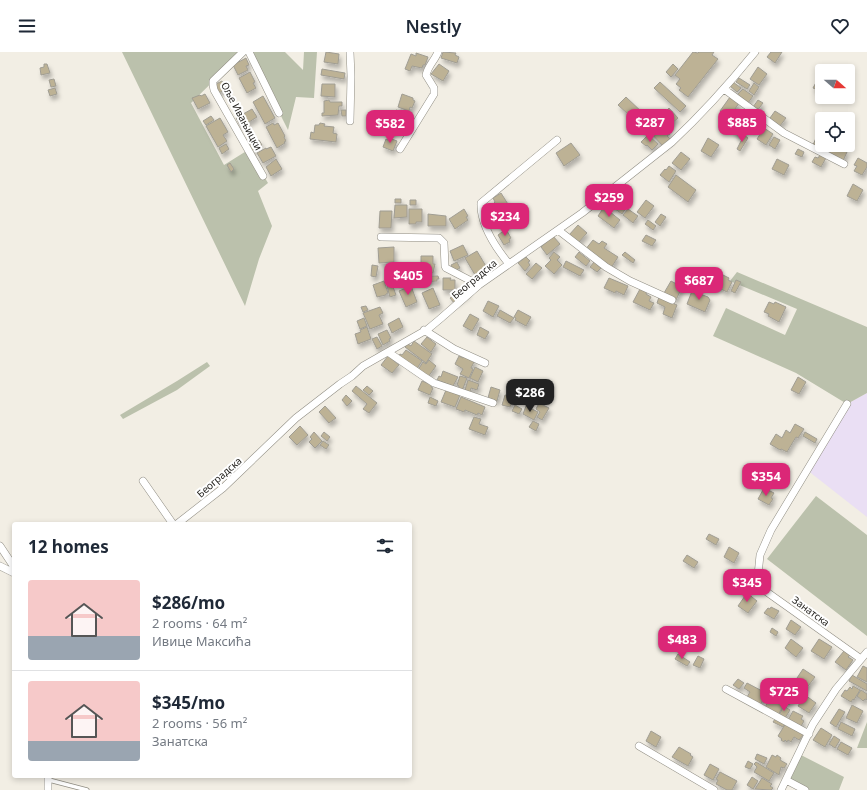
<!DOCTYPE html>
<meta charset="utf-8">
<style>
:root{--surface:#fff;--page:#f2f2f3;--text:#1f2937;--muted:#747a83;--line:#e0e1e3;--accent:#db2777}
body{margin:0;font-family:"Noto Sans",sans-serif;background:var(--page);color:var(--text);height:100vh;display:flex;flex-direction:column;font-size:15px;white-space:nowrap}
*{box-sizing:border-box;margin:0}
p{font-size:13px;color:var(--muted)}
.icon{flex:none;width:22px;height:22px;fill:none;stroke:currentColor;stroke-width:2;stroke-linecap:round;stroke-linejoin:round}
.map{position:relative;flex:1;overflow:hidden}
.side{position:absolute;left:12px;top:470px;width:400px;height:256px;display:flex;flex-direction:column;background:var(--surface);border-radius:4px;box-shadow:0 2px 6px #0003}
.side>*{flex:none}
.needle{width:26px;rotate:110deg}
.buttons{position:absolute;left:815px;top:12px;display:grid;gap:8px}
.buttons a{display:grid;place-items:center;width:40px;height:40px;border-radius:4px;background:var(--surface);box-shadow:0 2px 6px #0003;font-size:20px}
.price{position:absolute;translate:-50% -34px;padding:0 9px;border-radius:8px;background:var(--accent);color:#fff;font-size:13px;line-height:26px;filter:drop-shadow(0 1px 2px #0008)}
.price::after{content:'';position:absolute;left:50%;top:24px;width:12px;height:9px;margin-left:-6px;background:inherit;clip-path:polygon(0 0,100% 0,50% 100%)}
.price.on{background:#222;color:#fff}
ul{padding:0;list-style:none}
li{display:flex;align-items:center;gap:12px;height:100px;padding:0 16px}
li+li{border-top:1px solid var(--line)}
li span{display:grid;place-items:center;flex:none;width:112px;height:80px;border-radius:4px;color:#555}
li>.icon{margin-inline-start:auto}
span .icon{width:48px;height:48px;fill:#fffc;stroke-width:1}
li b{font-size:17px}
h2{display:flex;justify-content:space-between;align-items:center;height:48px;padding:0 16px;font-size:17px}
header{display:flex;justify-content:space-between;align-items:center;height:52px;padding:0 16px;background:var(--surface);font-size:18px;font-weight:600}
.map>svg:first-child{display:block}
.industrial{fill:#eadff4}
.green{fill:#bbc1ac}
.building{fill:#bdb295;stroke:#a09d93;filter:url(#shadow)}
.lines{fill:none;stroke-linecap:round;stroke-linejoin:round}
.service-casing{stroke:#908d83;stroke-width:5}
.minor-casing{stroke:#908d83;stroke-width:8}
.service{stroke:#fff;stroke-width:3.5}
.minor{stroke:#fff;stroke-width:7}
.labels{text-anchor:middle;stroke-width:4;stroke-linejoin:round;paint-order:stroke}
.street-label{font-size:10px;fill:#262420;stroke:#fff}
</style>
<header><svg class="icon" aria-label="menu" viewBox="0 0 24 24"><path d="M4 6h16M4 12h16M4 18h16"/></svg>Nestly<svg class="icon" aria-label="heart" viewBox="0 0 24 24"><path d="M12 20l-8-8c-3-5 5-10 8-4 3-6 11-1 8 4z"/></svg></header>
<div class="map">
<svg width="867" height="738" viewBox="0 0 867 738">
<defs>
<filter id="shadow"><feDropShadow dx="2" dy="4" stdDeviation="2" flood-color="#0004"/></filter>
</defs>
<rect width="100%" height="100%" fill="#f2eee4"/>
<!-- industrial -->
<path class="industrial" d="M867,341V465L807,418L847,352Z"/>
<!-- green -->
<path class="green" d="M122,0H243L191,51L224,113L248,98L268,131L258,139L272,174L259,207L245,254Z
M249,0H285L303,18L304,0H317L314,46L296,45L288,78Z
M737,220L867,275V341L847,352L796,321L713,284L726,256L785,283L797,257L730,229Z
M207,310L210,314L177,338L123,367L120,363L177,329Z
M816,444L867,483V584L767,507Z
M867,670V696H857Z
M799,702L844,725L839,738H805L786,728Z"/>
<!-- building -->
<path class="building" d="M326,0L339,2L338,12L324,10Z
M443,0L456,1L455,3L459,5L457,11L441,6Z
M693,0L698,1L699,0H714L712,3L718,7L688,45L679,38L681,36L676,32L680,27L675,23Z
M771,0H782L775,11L767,5Z
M416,1L428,5L425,13H423L422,16L412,14L410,19L405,17L411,2L416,4Z
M246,6L249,13L246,14L248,18L238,23L233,13Z
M44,12H47L50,21L41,23L40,16L44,15Z
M439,12L449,19L443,29L431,22Z
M673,12L678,17L671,25L666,20Z
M758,15L767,22L759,33L750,27Z
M322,17L345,21L344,27L321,23Z
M250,20L255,30L253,31L256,36L247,41L239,26Z
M819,25L822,26V40L813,36Z
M739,26L750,33L747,37L736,30Z
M54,27L56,34L51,35L49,28Z
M222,29L227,36L219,41L214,33Z
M660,30L686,54L680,60L654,36Z
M733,30L741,36L737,40L730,34Z
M754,31L759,35L754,43L749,39Z
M322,32H335V45L321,44Z
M55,36L57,42L50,44L48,38Z
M743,37L753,44L748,51L737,43Z
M205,42L210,51L198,57L192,46L200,43L201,44Z
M402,42L413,46V48L415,49L412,56L410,55L409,59L398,55Z
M263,44L275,66L265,72L253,50Z
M626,45L645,63L640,68L632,60L629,63L618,53Z
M730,45L739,51L729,66L720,59Z
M329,48L330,50H342V54H339L338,63L322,64V61H324V49Z
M758,48L763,51L757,59L753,55Z
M669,56L678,66L670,73L661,64Z
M252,57L257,65L246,72L245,70L240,73L236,66Z
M341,58H346V64H342Z
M396,58L403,60L402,62L410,64L407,74L393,70Z
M775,59L786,66L780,74L770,66Z
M649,61L670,82L667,84L670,87L663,94L646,76L644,78L638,73Z
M751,61L760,67L753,78L744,73Z
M211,64L214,68L206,73L203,69Z
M220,66L228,80L223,83L227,89L218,95L206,74Z
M390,70L397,73L395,80L388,78Z
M273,71L274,73L278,71L285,84L284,85L286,89L284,90L285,91L277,96L266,75Z
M320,71L325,72L324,74L334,75L333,81L337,82L336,90L310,87L311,80L314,81L315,73H319Z
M737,72L744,77L739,84L732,79Z
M764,76L773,82L766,93L757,87Z
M648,83L658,92L652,98L647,93L646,94L641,90Z
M744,83L748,86L740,99L737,97Z
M774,85L780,88L775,97L769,93Z
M389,86L397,89L393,99L383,95L386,87L388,88Z
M708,86L719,93L711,105L701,99Z
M816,86L822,88V93H826L824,98L813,93Z
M259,88L262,93L252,99L248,94Z
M571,91L580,103L564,114L556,101Z
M226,92L229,97L222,102L219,96Z
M833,93L847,100L843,109L829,102Z
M271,95L276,104L263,111L257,101L266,96V97Z
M798,97L804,100L802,105L795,102Z
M681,100L690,107L681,118L672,111Z
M820,103L826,106L821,115L812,110L815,105L818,106Z
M858,106L867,111V115L862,123L854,119L857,114L854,113Z
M276,107L282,117L271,124L266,115Z
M777,107L789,113L784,123L772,117Z
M230,111L234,117L231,120L227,113Z
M669,114L676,119L669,130L660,123L665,117L666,118Z
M676,123L696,138L688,150L668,135Z
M853,132L863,138L857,149L847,144Z
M621,138L623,140L625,138L628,141L622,147L617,142Z
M501,141L511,157L509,158L510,161L503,166L494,151L495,150L493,146Z
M395,147H401V151H395Z
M410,148H416V153H410Z
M616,148L626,156L622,162L611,154Z
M646,148L654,154L645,166L637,160Z
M395,153H407V165L394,166Z
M604,155L620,168L614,176L598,164Z
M409,157H422V170H416V172H409Z
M464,157L468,164L466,165L468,168L455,177L449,167Z
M628,157L638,164L633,171L623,163Z
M380,159H392L391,176H379Z
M428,162L446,164V174H428Z
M661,162L666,165L660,174L655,170Z
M648,168L656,174L653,178L645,172Z
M578,173L587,181L578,191L569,183Z
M506,177L511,186L509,187L510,190L504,193L498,183Z
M646,183L656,188L652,194L642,189Z
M553,184L560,192L547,203L541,195Z
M593,188L599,192L602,189L607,192L604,196L618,205L611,216L585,198Z
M463,193L468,203L454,209L450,199Z
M394,195V210L379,211L378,196Z
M477,199L487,216L475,223L465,206Z
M554,200L560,205L557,208L562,213L554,222L545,214L551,208L549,206Z
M579,200L590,209L586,214L575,205Z
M625,200L635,208L633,211L622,203Z
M421,204H433V212H435L433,221H421Z
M526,205L530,209L528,210L530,213L525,219L518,211Z
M566,209L584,218L580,224L563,215Z
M457,210L460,216L454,219L451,213Z
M594,210L601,216L597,220L590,215Z
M536,211L542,216L532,227L526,222Z
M372,213L378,214L376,225L371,224Z
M717,220L729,226L728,228L732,230L727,240L711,232Z
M424,224H438L439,227H437V229L424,230Z
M396,226H408V232H397Z
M443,226H451L450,228H455V238H443Z
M609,226L628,234L624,243L616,239L615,241L604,236Z
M736,228L741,230L735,241L731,239Z
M384,229L388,241L386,242V243L377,245L373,233Z
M671,229L682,235L676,248L664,241Z
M392,232L396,243L390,245L387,234Z
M411,234L417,250L406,255L399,239Z
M433,236L440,253L429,257L422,241Z
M465,236L468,241L454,251L450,246Z
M640,237L647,240L646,242L651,245L649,249L654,251L650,258L633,250Z
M692,239L708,245L710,248L705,260L687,252Z
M659,245L677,253L672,266L663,262L665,255L657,251Z
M488,249L499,254L493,265L483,259Z
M769,250L774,252L775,250L786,255L779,270L768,264L769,262L764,260Z
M366,254L368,258L363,260L361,255Z
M380,255L383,261L379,263L383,272L370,277L363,261Z
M500,258L514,266L510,271L497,264Z
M518,258L531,265L526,274L515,268L516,266L514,265Z
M470,262L479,267L472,279L463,274Z
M364,266L367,274L360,277L357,269Z
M399,266L403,275L392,281L388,272Z
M367,275L371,287L358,292L355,282L361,280L360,278Z
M480,275L489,280L485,287L477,283Z
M387,278L391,286L389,287L390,289L383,293L378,282Z
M377,285L382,294L377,297L372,287Z
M427,285L436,292L431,300L421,292Z
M414,289L432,302L426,311L405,295L408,292L411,294Z
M406,298L422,309L416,318L398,305L400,302L402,303Z
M465,303L475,308L471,316L473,317L469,326L460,322L463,317L455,312L459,304L463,306Z
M388,304L399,313L392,321L381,313Z
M429,308L436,314L428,325L418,318L423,310L426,312Z
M475,315L483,319L478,330L470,326Z
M443,319L458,325L453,334L437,328L439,324L441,325Z
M460,324L467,326L462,339L458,337L459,334L457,333Z
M798,325L806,330L799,342L791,338Z
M468,328L479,332L477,338L471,336L470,340L465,338Z
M422,329L432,333L431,335L433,336L430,343L418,338Z
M356,334L377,351L369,361L363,357L367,352L352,339Z
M367,334L373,339L369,343L363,338Z
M491,335L500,338L497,349L488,346Z
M446,338L460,343L455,355L441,350Z
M346,343L352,349L347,354L342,348Z
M505,343L514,345L510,355L502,353Z
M430,345L438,349L436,354L428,351Z
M461,345L485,355L482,363L478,361L477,363L465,358L464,360L456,357Z
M539,351L549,356L542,368L537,365L540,360L536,357Z
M515,353L522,357L519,362L512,359Z
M325,354L336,366L329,371L319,360Z
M526,354L538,360L534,368L523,362Z
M474,365L481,367L479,372L488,375L485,383L469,377Z
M533,369L539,372L536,379L529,375Z
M795,372L804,377L798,386L796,385L787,400L781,397L780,398L770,392L776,382L782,386L786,378L790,381Z
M300,374L308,383L297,393L289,385Z
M314,380L322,389L315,396L309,390L312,387L310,385Z
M324,380L330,385L327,389L321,384Z
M805,380L817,387L815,391L803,384Z
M323,389L329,393L326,397L320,393Z
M764,436L774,441L771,446L773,447L769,453L758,447Z
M709,482L719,487L716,493L706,487Z
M729,495L739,501L734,511L724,505Z
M687,503L698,510L694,516L683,509Z
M747,541L757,549L748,561L738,554Z
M771,555L779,559L774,567L764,561L768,556L770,557Z
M791,568L801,575L795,583L786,577Z
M772,576L778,580L776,584L770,580Z
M791,587L803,596L796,605L785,596Z
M819,587L832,595L824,607L811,599Z
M844,599L850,603L848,605L853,608L846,618L835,610Z
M678,602L690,610L687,614L675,607Z
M698,604L704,607L700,616L693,613Z
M863,614L867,616V630L857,625Z
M803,617L815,625L806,637L795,629Z
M852,623L867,632V639L849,629Z
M738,627L744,631L739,637L733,633Z
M747,631L764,640L763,642L766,643L760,653L747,645L750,640L744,636Z
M853,634L860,638L854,648L853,647L851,650L841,644L845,638L847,639L850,635L852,637Z
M861,638L867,642V648L865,647L863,649L857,644Z
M787,640L794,644L789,653L780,648L784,641L786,642Z
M805,643L816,651L809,661L798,654Z
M771,645L784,653L778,663L765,655Z
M852,653L863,659L857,671L846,666Z
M784,654L790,658L785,666L779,663Z
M839,657L845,660L836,675L830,671Z
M793,659L803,664L801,667L804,669L800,676L788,668Z
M775,667L785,672L783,675L773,670Z
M841,670L855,677L852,684L838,677Z
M786,671L804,682L799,688L794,685L791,690L788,688L787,690L785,688L784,690L781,688L782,687L778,684Z
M821,676L832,683L825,695L813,688Z
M651,679L661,685L656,695L646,689Z
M834,684L840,688L835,696L829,692Z
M841,690L852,696L848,703L837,697Z
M679,695L691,702L690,703L693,705L688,714L672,705Z
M757,702L767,706L764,712L755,707Z
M772,703L776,705L777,703L781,706L780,708L787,712L784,716L781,715L779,723L766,715Z
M748,709L753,712L750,717L745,715Z
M756,710L774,721L769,729L754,720L757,715L754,712Z
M710,712L719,717L713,728L704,723Z
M720,720L737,729L732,738H727L716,732L718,728L716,727Z
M752,725L758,729L753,737L747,733Z
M762,726L772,732L770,734L773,736L771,738L755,737Z"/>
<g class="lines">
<!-- service casing -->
<g class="service-casing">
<path id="service" d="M49,728L87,738"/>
</g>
<!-- minor casing -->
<g class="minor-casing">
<path id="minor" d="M243,0L213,29V33L214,38L263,124
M249,0L279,61
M350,0L351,24L350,69
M724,37L784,81L844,112
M400,97L434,42V36L426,23C428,14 435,8 438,0
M558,178L606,215L630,229L672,248
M381,185L439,186L444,191L445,214L446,216L479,233
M509,212C496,196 480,172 481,151L557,88
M424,278L454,297L485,311
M388,300L423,324L434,331L493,351
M847,352L771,478L760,503L758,523L764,538L861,607
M143,429L173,472
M177,472L223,436L296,366L340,332L352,324L363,314L428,277L440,267L479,233L582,161L672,90C702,62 729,32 755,0
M0,494L14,515
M0,514L14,521
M726,637L809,682
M639,694L714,738
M48,724V738
M786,728L805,738
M781,738L813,672L836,637L867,600"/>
</g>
<!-- service -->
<use href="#service" class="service"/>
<!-- minor -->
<use href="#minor" class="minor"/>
</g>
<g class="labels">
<!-- street labels -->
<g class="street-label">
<text transform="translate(242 64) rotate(62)" y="4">Оље Ивањицки</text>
<text transform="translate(474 227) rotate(-40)" y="4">Београдска</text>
<text transform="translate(219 425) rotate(-41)" y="4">Београдска</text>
<text transform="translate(811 559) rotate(36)" y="4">Занатска</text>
</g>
</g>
</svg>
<div class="buttons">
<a><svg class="needle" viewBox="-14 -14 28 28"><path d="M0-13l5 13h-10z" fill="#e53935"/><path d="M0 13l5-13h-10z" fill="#747a83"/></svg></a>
<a><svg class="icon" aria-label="locate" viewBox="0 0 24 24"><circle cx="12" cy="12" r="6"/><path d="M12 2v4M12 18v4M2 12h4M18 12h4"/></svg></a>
</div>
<b class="price" style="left:650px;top:91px">$287</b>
<b class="price" style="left:742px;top:91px">$885</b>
<b class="price" style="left:390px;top:92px">$582</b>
<b class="price" style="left:609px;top:166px">$259</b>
<b class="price" style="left:505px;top:185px">$234</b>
<b class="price" style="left:408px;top:244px">$405</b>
<b class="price" style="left:699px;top:249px">$687</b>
<b class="price on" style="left:530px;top:361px">$286</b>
<b class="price" style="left:766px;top:445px">$354</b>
<b class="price" style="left:747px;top:551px">$345</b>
<b class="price" style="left:682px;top:608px">$483</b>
<b class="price" style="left:784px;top:660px">$725</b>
<section class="side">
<h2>12 homes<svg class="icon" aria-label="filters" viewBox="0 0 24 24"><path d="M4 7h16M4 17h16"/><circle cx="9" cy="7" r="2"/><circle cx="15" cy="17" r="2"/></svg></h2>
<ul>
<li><span style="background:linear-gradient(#f6c9c9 70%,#9aa5b1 0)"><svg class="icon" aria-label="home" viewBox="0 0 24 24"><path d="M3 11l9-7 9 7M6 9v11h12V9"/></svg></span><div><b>$286/mo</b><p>2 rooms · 64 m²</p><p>Ивице Максића</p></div></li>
<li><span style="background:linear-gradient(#f6c9c9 75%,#9aa5b1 0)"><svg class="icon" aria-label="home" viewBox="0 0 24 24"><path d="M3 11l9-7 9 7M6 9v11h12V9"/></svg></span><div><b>$345/mo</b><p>2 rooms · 56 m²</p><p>Занатска</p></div></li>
</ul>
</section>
</div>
